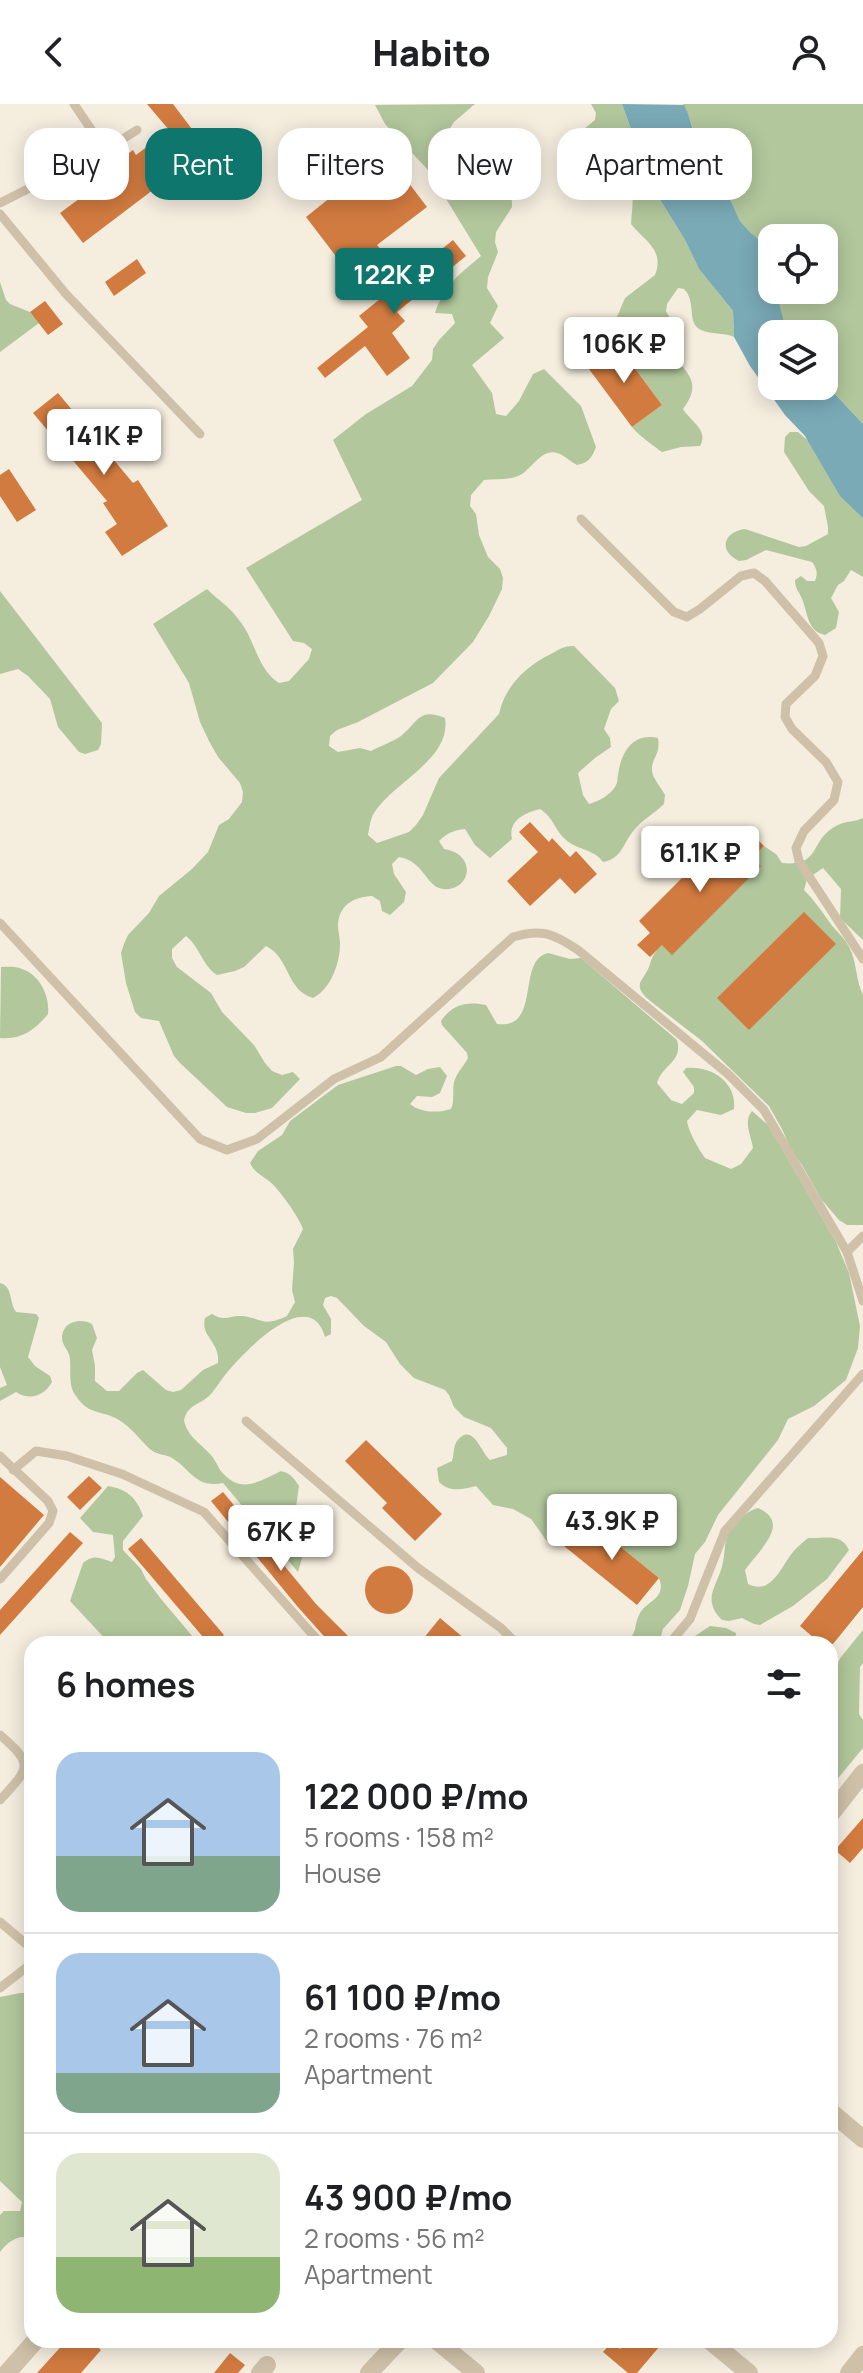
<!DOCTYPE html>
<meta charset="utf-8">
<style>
:root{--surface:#fff;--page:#f6f6f6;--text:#202124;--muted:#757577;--line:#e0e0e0;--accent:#0f766e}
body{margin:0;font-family:Manrope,sans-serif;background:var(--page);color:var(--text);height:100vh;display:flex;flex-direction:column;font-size:30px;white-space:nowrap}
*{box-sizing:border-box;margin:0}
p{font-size:26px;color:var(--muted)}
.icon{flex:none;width:44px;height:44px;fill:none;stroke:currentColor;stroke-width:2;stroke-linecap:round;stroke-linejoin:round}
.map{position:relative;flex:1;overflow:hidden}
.panel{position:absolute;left:24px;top:1532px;width:814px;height:712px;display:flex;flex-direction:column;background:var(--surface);border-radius:24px;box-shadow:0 4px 20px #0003}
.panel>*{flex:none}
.guide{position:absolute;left:24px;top:24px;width:816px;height:72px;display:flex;gap:16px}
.buttons{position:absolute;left:758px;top:120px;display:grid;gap:16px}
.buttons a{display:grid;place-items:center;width:80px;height:80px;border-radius:16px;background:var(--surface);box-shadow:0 4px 20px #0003;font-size:40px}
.price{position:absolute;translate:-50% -68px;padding:0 18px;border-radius:8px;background:#fff;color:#222;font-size:26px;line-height:52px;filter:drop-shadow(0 2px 4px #0008)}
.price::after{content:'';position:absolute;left:50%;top:48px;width:24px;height:18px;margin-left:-12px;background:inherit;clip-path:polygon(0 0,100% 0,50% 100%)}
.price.active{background:var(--accent);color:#fff}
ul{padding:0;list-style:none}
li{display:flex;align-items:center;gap:24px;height:200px;padding:0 32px}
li+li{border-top:2px solid var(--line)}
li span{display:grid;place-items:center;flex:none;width:224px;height:160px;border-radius:24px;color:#555}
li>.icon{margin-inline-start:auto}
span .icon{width:96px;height:96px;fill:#fffc;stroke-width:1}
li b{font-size:34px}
h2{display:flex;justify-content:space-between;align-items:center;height:96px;padding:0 32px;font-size:34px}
.pill{padding:0 28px;border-radius:24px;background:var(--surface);box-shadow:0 4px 20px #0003;font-size:28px;line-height:72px}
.pill.active{background:var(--accent);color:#fff}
header{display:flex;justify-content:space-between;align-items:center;height:104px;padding:0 32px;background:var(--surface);font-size:36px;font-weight:800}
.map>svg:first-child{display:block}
.green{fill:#b2c79c}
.water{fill:#7aaab6}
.building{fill:#d27b40}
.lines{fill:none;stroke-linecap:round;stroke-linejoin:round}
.lane{stroke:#cfc1a9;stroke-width:9}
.street{stroke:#cfc1a9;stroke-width:18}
</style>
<header><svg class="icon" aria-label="back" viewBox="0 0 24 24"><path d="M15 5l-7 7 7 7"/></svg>Habito<svg class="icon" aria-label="person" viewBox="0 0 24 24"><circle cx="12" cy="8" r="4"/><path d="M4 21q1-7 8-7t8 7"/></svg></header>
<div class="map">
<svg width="863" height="2269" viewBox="0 0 863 2269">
<rect width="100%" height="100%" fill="#f5eedf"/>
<!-- green -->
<path class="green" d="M475,0L454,18L443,35C451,45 461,56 474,60C480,62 487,61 493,64C509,69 512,88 512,103L496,128L495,138L498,148L488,173L487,184L498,202L490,219L504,234L472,261L492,289L496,310L506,312L519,297L533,270L544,265L581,302L596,343C592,354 588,359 577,361C571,358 566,353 560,350C543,342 534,362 522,370C510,377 497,374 484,376L471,391L470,402L476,410L479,431L488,453L500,465L503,474L502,485L489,512L473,538L433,579L358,618L337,626L330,632L329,642L338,648L360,644L371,647C380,642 392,638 401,632C418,618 419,603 445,614C452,657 388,680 372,713C370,718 369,725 368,731L377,739L409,728L416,721L423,711L439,674L499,610C505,582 526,562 551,550C560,545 563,542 574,542L615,584L619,597L611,605L604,625L610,634L611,643L595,654L578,669L583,691L589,700C599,697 609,692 615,683C618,678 617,677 618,671C621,648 633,628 658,634C661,651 651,654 652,667C653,675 661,683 665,691L664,700C655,709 642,716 634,726C623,739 622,755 603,758C593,744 576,746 565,735C554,725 554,714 540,705C524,709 508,717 512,735L490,754L475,741L465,725C454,726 447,729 439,737L444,745C478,750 471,788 443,785C426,783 424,757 399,753L392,760L394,770L406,788L404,798L390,811L382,807L380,797L372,792C355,793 339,800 338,821C338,827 340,834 340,840C340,859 331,885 313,894C286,886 290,854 266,842L244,863L235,867L217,871C202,861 200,843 186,832L172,845V854L177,863L211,889L222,908L254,941L265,959L272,967L282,971L293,968L300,975L272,1004L255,1009H246L227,1003L180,959L174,952L159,917L141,914L135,908L126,879L121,849L124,840L128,831L149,809L159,792L192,765L208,748L219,721L229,715L242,698L243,688L240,679L218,653L209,637L200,618L189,579L153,520L207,485C217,495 231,504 239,516C255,535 257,565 279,579L289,577L309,555L312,545L304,539L293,537L246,464L362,396L333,336L366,310L412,282L432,256L433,245L439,236L455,219L452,210L435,209C444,181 460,170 481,152L429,67L385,20L375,1Z
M591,0H622L651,81L685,136L699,165L733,207L734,233C723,228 712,231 701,226C686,219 697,198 684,185L678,184L667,200L666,207L670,214L669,226L677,239L674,253C692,272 700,282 683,305C691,318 709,326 700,342L681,343L662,348C655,343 636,329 632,323L662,301L616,239L617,213L625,194L655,171C665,145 644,137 631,120C632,100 638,82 618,70C601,72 595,88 579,94L573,92L564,81L572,54L574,33L595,16L596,9Z
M683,0H863V320L834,289L826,288L821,282H824V230H791L784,218L773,186H824V134H772V147L754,132L740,117L709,49C706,32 700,38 694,26C690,17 688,9 683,0Z
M0,178L6,196L10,200L30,208L39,219L0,248Z
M790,328H798L863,383V473L851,466L844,477L838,481L831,494L839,508L836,524L825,531C807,527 808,509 802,495C799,487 795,485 795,476L801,472L807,477H815C818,469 817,465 812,458L766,446L746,456L739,457C718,447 723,428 745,425L799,443L806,442L828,430V423L824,402L809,387L784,348L785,333Z
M0,487L102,619L101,640L98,646L85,650L79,648L58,623L50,595L28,572L18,565L0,570Z
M863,714V836L840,814L841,785L823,764L807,775L804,786C814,796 820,805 828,816C835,827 846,834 851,847C857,862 856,876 863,891V1121H847L839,1116L821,1095L802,1061L791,1046L783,1027L769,1002L702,937L649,896C632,880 642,879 649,863C653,851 653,850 662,841L760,762L752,754L764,742L776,750L782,759C823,763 808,735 838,721C846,717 855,718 863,714Z
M548,849L570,855L581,854L677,936C683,958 663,960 657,979L671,996L682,1000L694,989V983L683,968L686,964C711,961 737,978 734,1005L721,1011L697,1006L687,1017C689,1029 698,1044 705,1054L731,1065L741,1060L753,1044C751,1031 743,1018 752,1007L768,1021L836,1138L849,1169L860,1222L858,1244L846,1276L814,1302L788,1315L778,1336L718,1411L705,1438L695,1450L688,1482L680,1506L663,1525L659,1540H625C639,1526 633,1524 639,1511C646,1496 667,1496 659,1474L586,1415L564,1442H559L546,1436L531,1415L513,1405L493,1401L476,1382C462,1386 449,1388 439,1378L437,1364L452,1357C454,1351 453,1343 457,1337C473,1317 481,1349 490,1356L507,1351V1344L491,1324L464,1313L454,1303L449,1291L445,1286L414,1274L400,1260L386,1238L364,1222L337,1194L331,1192L325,1194L323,1201L331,1215V1230L325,1233C309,1178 241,1251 225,1271C220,1277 215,1286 210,1291C200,1301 188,1300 184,1316C187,1332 200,1339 210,1350C215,1355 217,1361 220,1366C241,1392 259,1377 281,1367C290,1369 294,1374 299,1382L293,1425L302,1454L298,1468L223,1379C194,1385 189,1362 170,1353C163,1350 158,1351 151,1346C141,1337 131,1323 119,1316C103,1306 89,1312 76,1292C68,1282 71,1267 70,1255C70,1247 61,1241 62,1232C64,1217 81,1214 92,1220L97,1234L92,1246L95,1262V1277L107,1287H119L137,1269L143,1266L166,1286L173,1288L181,1286L203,1266L218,1259C220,1237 200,1233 205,1214L212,1210C224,1218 230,1211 243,1212C264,1215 263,1223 287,1212L295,1198L292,1186L294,1159L293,1145L303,1125C299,1113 279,1085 269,1077C261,1071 255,1069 250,1059L258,1047L282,1031L290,1017L338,981L396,962H401L416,971L428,965L440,963L447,972L440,989L432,993L417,992L410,1000C421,1009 438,1009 451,1005C455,996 452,987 454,978C457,968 464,962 468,954L467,949L442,921L441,917C452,900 468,897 486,901L497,920C542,926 516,856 548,849Z
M1,863C8,863 15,862 22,865C40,871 50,892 48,910C35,926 21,936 0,934Z
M0,1179C13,1182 9,1198 16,1208L36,1210L39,1214L28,1253L35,1262L50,1272L52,1278C44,1292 30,1297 16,1288L0,1297V1284L7,1281L0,1263Z
M108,1382C127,1385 137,1394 143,1412L123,1437V1446L141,1465L146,1475L161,1495L199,1540H110L70,1497L83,1459C94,1450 100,1454 112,1458L115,1453L113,1431L93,1428L80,1414Z
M758,1404C793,1419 757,1448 745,1466L748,1480C772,1492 781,1462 793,1448C797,1443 803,1438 808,1434C824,1435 841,1428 849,1446L827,1475L793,1502L760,1521L754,1520L742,1514L729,1517L722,1516C700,1494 719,1481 723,1458C725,1450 724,1442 727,1433C731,1421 746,1407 758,1404Z
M710,1522L726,1524L736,1529L735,1540H683Z
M863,1526V1559L860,1563L859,1610L863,1616V1644L830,1684V1574L841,1553Z
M20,1889H32V2135C19,2129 8,2138 0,2148V2111L4,2107H20L22,2098L0,2077V1893Z"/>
<!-- water -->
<path class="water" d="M622,0L684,1C689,10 690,18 694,27C700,39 706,31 709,49L740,117L751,129L772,147V186L777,192L784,218L791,230H772V282H821L826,287L834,289L863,320V414L840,392L805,332L785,311L750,262L734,233L733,207L699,165L685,136L651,81Z"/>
<!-- building -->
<path class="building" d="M147,0H173L207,45L83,139L60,109L114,69L110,63L133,46L136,51L169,26Z
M386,49L427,103L377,141L383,148L351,172L306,113Z
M453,136L466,152L397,208L405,217L392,229L410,254L387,272L365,242L325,274L317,264L368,223L359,212Z
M137,155L146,169L114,192L105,178Z
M45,197L63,220L48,231L30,208Z
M616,239L662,301L632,323L586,261Z
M58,289L133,379L138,376L168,422L122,452L105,428L117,420L103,399L107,397L33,309Z
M9,365L36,406L17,418L0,392V371Z
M530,718L549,738L552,734L570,753L576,747L597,770L575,790L560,774L530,802L507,777L538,748L519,728Z
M750,728L764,742L752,754L761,762L672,851L662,841L650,853L637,841L650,829L639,817L727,729L738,740Z
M804,808L836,840L749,926L717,894Z
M366,1336L442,1410L415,1437L382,1404L387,1399L345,1357Z
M89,1372L102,1384L80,1406L67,1393Z
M0,1373L44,1411L0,1463Z
M223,1388L316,1500L356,1540H331L297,1502L211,1397Z
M586,1415L659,1474L637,1501L564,1442Z
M70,1428L83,1439L0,1531V1506Z
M141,1434L224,1531L214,1540H209L128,1445Z
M863,1446V1503L833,1540H821L800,1522Z
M365 1486a24 24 0 1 1 48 0a24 24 0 1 1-48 0Z
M440,1514L471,1540H419Z
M863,1714V1744L850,1759L835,1746Z
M67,2236H90L101,2246L81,2269H37Z
M627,2236H665L637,2269H628L603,2248L612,2238L620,2245Z
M230,2249L245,2261L238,2269H214Z"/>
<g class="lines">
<!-- lane -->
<path class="lane" d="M74,0L105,46
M0,99L105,46L137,26
M0,110L66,190L200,330
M581,415L674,508L687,513L700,505L741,472L754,469L765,477L819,539L823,552L815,572L786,600L785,613L792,625L826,658L838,678L834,696L804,727L796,744L799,757L863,855
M0,819L200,1035L227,1046L257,1035L334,975L381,953L513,833C542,824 554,830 578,846L728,970L764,1006L847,1148L863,1197
M847,1148L863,1132
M246,1317L418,1464L501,1524L517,1540
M0,1352L48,1397L53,1407L49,1419L0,1475
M13,1366L36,1347L67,1352L122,1370L204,1408L321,1540
M669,1540L690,1515L725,1427L863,1270
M0,1631C35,1661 29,1664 0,1696
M0,1818L32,1845
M0,1884L32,1859"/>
<!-- street -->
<path class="street" d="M830,1711L863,1669
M830,2007L863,2035
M436,2236L476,2269
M709,2236L749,2269
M7,2269L36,2236
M260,2269L267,2261
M369,2269L400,2236
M849,2269L863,2251"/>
</g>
</svg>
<div class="buttons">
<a><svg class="icon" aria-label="locate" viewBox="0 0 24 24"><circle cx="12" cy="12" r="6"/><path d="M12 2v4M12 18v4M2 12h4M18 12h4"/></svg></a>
<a><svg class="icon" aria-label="layers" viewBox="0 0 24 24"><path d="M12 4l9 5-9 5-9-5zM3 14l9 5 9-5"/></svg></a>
</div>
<b class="price active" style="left:394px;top:212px">122K ₽</b>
<b class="price" style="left:624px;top:281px">106K ₽</b>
<b class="price" style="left:104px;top:373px">141K ₽</b>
<b class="price" style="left:700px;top:790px">61.1K ₽</b>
<b class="price" style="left:612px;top:1458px">43.9K ₽</b>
<b class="price" style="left:281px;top:1469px">67K ₽</b>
<div class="guide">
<a class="pill">Buy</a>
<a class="pill active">Rent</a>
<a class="pill">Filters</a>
<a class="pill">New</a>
<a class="pill">Apartment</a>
</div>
<section class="panel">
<h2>6 homes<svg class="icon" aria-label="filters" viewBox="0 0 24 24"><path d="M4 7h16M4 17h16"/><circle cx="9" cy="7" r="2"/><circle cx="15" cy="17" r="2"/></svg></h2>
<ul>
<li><span style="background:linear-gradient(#a9c7e8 65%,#7fa58c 0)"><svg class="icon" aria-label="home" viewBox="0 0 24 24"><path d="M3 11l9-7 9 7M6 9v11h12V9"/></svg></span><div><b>122 000 ₽/mo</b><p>5 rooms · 158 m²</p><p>House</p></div></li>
<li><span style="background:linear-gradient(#a9c7e8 75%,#7fa58c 0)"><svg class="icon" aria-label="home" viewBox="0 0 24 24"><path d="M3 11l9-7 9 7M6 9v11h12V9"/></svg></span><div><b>61 100 ₽/mo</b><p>2 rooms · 76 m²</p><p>Apartment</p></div></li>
<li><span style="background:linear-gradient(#dfe7d0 65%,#8fb573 0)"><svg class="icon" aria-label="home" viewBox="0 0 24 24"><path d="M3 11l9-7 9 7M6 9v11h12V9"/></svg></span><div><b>43 900 ₽/mo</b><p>2 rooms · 56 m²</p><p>Apartment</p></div></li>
</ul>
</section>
</div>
